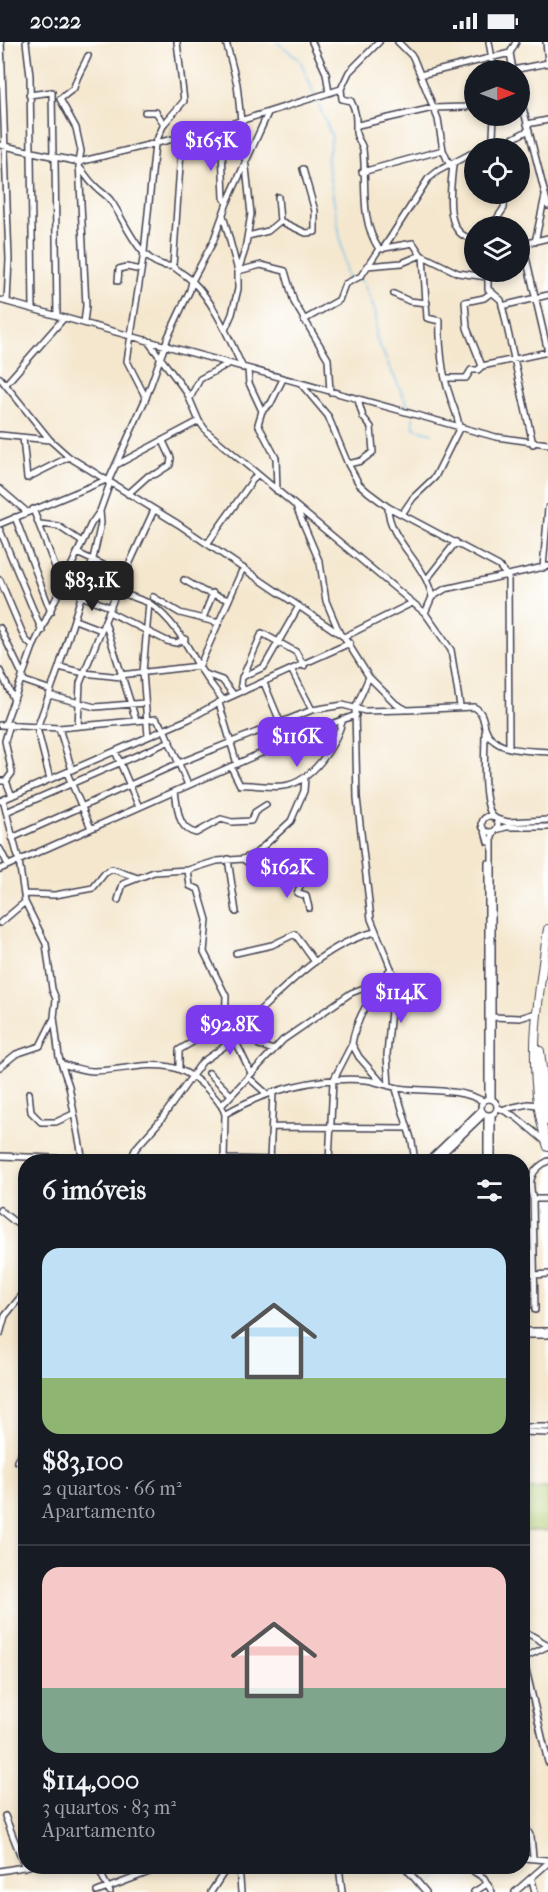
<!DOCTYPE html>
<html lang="pt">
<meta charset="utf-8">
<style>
:root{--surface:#171b24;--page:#242831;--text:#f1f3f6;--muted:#9ea1a6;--line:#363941;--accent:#7c3aed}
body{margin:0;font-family:"IM FELL French Canon",serif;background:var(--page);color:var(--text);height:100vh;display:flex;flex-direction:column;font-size:22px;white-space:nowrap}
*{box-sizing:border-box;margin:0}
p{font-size:20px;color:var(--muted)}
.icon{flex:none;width:33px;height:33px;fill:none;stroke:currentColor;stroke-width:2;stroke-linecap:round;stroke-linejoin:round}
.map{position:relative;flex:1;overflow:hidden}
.details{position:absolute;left:18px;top:1112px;width:512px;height:720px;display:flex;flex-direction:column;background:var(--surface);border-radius:24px;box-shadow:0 3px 9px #0003}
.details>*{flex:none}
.needle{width:39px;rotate:90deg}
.fabs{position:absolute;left:464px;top:18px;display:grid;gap:12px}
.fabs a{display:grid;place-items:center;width:66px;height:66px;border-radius:50%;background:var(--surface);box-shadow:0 3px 9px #0003;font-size:30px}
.price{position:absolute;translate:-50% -51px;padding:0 14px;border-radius:12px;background:var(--accent);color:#fff;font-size:20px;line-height:39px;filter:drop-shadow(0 2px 3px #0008)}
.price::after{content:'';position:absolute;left:50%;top:36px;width:18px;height:14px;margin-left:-9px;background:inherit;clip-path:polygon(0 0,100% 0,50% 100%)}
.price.on{background:#222;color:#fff}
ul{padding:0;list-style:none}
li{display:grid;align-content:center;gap:12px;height:318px;padding:0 24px}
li+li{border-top:2px solid var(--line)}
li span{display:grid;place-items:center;height:186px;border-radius:18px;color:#555}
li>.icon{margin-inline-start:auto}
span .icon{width:108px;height:108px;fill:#fffc;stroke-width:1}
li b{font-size:26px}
h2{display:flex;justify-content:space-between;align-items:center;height:72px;padding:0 24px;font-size:26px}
.status{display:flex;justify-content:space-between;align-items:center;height:42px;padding:0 30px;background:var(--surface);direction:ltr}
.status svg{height:16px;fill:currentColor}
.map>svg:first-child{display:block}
.green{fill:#b0cc72;stroke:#697756;stroke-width:1.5}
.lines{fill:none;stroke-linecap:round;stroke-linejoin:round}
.stream{stroke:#6dbbe7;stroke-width:1.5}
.minor-casing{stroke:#424051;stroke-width:8}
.highway-casing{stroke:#424051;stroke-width:10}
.minor{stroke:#fff;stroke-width:5}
.highway{stroke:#fff;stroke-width:8}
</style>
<div class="status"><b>20:22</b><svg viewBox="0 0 49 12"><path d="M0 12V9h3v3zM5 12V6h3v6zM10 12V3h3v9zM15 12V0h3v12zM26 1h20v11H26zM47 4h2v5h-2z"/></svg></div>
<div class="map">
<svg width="548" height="1850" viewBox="0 0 548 1850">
<rect width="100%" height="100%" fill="#fff"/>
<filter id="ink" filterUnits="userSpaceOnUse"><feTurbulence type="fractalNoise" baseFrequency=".0167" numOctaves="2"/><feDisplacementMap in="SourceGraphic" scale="12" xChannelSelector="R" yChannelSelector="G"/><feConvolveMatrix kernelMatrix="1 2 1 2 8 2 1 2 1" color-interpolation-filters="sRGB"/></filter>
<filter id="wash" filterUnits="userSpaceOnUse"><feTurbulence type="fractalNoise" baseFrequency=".008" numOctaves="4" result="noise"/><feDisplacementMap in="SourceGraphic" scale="24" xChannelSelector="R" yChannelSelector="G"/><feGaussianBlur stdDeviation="1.35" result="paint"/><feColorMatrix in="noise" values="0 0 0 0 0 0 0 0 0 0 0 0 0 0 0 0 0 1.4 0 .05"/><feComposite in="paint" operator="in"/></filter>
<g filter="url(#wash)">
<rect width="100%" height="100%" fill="#f4e7ce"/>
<!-- green -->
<path class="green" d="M548,1446V1489H522V1447Z"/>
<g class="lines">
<!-- stream -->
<path class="stream" d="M277,0L300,18L332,95L327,119L347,235L352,236
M356,238L363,239L376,272V296L411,370
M413,375L414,386L432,391
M425,1846L448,1824"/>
</g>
</g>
<g filter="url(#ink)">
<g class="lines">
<!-- minor casing -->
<g class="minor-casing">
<path id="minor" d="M1,0L9,217L7,260
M26,0L30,34L33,267
M312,0L326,31L329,51
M398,0L413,15L438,77L443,108L450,124
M489,0L494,28
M516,0L510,11L513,28L548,21
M546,0L548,19
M420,33L510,11
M341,47L342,57L351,59C357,71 356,78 356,90C356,96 362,101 363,107C367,141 359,177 379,207
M519,50L548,164
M29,53L52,50L53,116
M145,70H156L164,82
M527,82L548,78
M358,83L433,66L466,65L474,58
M218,86L222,108L224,156L227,161
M182,95L173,224C179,230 186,233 192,239C215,261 229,297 243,326
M0,103L79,120L218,86L341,47L349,30L379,0
M488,106L495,103L493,94L494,74
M508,106L510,98L529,88
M55,117L57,274
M453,123C451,144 442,194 474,197
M79,125C85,131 88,138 94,143C99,149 107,153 111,159C126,180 141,227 173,224
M362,130L443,108
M223,173L238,229L261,223L285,229L294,260L328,317L330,350
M280,179L306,191L315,190V169L303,127
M492,184L504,166L505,152
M248,194L268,189L280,179L278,155
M535,200L545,154
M523,202L548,310
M519,203L548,196
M383,207L428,137L438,129L474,110
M423,214L427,276L440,279C439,302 442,332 450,354C453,365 458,373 459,385
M367,224L402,221L421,213
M488,230V247L501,258L533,402
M118,239L119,227L127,225L141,228
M394,252L409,259L427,261
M0,258L496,395L548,402
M502,264L548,253
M304,278L339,258L345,242L361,234L379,207L413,201L421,213L458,231L487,235
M84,281L86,264L79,120L81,109L76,86L60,57L74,46C76,35 83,26 88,14
M225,288L232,272L238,247V229L245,208L251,172L237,42L226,0
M147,298L187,351L199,379L207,390L425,571L451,608L460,664
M482,324L467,286L465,260L484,256L492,250
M248,327L249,341L262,369L258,382L276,416L277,449
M0,336L50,398L69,415L178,482L344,595L369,635L396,662L407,668L474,665C482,669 483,676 485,685C493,711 526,708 548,710
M446,336H466L471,328H478L482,324L548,310
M6,342L64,276
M301,342L328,374L348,422L359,442L368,450L388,465L499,524L508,535L509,706
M146,356L127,319L144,210L155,102L164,82L184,59L177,0
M190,356L200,337L228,322
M262,369L271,361L283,337
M0,393L50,398
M23,396L27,436L69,415
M118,422L199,379
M348,422L361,419L373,410L371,385L363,375L358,358
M108,440L146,356L168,295L190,248L192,239L213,200L227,161L268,71
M0,447L27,470
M128,452L148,434L156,432L170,423L171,416L163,399
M388,465C388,498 426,521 432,555
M33,467L62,543
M297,467L320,521L326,559L340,592
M402,472L413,456L435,435L460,385
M15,475L51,570
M0,482L106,438
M39,482L58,484L82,500
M0,488L42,589
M207,502L257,432
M77,511L125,533
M543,526L548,466
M427,537L456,500
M0,538L25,597L33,605
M184,538L203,549L229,558
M117,549L149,561L143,630L148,694
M81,554L110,565
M153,555L180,571L219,581
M149,561C172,577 185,599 198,623C205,635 215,647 223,658
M109,570L167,599L176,601L185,597
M425,571L432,555L445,547L548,524
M203,576L213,551
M75,578L101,588
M105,580L136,678
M0,586L23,634
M344,595L412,561
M59,625L84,631L121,635
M199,625L243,526
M0,629L14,658
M292,629L312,668
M205,632L222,638L234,653
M120,633L199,624
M243,634L262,591L296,610L304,624
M369,635L355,667L357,756L371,877L394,934L387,1013L389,1044
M22,638L51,648
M264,641L288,699
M244,649L241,643L242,635L264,625L299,564
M49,653L95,665L145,661
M219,661L237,722
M5,682L33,605L91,482L100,469L110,441
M0,683L59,686L156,677L164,687L188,743
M78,684L80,641L117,549L154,468
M59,686L72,728
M485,690C485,712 481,758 493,775
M115,709L139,765
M231,725L240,743C254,742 269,746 283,744C312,741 336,703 343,677
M67,731L91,786
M50,737L37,686L59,625L93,517L101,481L100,469
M0,739H6L12,754
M6,739L12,731L5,699L10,682
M175,750C178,766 177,787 196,791L221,777L232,780L251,779L255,770L266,763
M3,758L19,819L25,860L46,902L52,947L56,957L54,975L59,1015L69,1044L83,1119
M0,759L189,677L223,658L350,601
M6,770L170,699
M482 782a8 8 0 1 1 16 0a8 8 0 1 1-16 0Z
M496,777L508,780L548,778
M496,788L506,785H548
M485,789L488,800
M12,796L179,721L312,668L343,663L365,669L405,668
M0,807L8,823
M228,817L236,870
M243,817L255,826H290L300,845L297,851L306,854L309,866
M488,821V1056
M0,827L304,692L356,673
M188,828L190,844L198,847L207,878L204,910L226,954L225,986L236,1000L251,1031
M24,852L55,853L93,846L105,831L112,827L138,836
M118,858L123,842L154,830L188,828L217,819L243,817L255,812L291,779L304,749L305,735
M0,881L25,860
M236,911L272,903L295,892L315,920
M492,975L520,976L536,971
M273,1008L259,1003L251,977C287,943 325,902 375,890
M62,1022C72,1025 83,1029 93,1029C141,1028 171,1008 210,1050C216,1057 222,1062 225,1072
M0,1025L16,1012L40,1004L54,976
M179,1026V1008L201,995L225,986
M209,1031L231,1053
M248,1035L267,1052
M382,1041L359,1015L352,1002C356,974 375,948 391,926
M396,1047L412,1100L415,1119
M29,1051L31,1070L41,1080H56L73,1072
M481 1065a8 8 0 1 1 16 0a8 8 0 1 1-16 0Z
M492,1057V795L495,789
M222,1063L283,998L351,951L379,940
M497,1065L516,1075L546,1100
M505,1067L528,1062L539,1063
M487,1073V1119
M272,1085L408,1086
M0,1114L130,1119
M224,1117L328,1119
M270,1118L273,1051
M130,1119L136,1106L160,1079L202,1020L225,1004L236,1000
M224,1119L225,1072C266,1048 319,1034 366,1038C380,1040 392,1046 406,1047C431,1049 460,1047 483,1059
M329,1119L333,1039L352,1002
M428,1119L481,1068
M435,1119L484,1072
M492,1119V1073
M533,1157H548
M0,1168L26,1189
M534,1233L548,1232
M535,1268L533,1157C528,1139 530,1128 548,1119
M522,1289H548
M0,1292L5,1274L26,1248
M522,1293H548
M522,1385H548
M522,1390L548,1391
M17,1419L26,1402
M522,1588L548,1603
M523,1615L548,1720
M523,1616L548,1604
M5,1774L25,1825
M522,1778L531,1795L533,1815
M522,1816L548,1818
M97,1824L110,1850
M239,1824L241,1850
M339,1824L342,1850
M404,1824L426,1850
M465,1824L484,1836L492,1850
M482,1824H489
M0,1829L29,1824
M532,1838L535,1850
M97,1850L165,1824
M211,1850L228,1824
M474,1850L487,1842
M515,1850L548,1821"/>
</g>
<!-- highway casing -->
<g class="highway-casing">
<path id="highway" d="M548,887C537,960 525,1033 548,1105
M540,1009L548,1079"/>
</g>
<!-- minor -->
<use href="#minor" class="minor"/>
<!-- highway -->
<use href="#highway" class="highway"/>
</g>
</g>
</svg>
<div class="fabs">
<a><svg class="needle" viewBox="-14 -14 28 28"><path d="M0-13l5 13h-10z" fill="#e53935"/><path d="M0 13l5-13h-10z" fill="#9ea1a6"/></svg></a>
<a><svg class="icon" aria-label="locate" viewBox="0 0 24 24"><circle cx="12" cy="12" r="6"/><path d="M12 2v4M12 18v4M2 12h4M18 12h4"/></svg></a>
<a><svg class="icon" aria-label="layers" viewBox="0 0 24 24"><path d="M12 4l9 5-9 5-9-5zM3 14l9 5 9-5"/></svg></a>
</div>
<b class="price" style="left:211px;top:130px">$165K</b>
<b class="price on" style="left:92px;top:570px">$83.1K</b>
<b class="price" style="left:297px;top:726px">$116K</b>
<b class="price" style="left:287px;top:857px">$162K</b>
<b class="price" style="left:401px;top:982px">$114K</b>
<b class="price" style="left:230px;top:1014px">$92.8K</b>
<section class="details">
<h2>6 imóveis<svg class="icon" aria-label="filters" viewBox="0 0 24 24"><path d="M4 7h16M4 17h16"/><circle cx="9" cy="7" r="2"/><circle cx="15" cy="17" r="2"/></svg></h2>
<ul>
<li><span style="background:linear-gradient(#bfe0f5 70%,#8fb573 0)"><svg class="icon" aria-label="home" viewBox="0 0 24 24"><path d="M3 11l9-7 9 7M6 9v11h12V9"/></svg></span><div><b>$83,100</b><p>2 quartos · 66 m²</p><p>Apartamento</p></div></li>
<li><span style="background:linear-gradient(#f6c9c9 65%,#7fa58c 0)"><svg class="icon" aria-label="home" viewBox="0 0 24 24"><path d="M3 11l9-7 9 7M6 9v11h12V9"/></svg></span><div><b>$114,000</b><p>3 quartos · 83 m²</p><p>Apartamento</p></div></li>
</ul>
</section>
</div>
